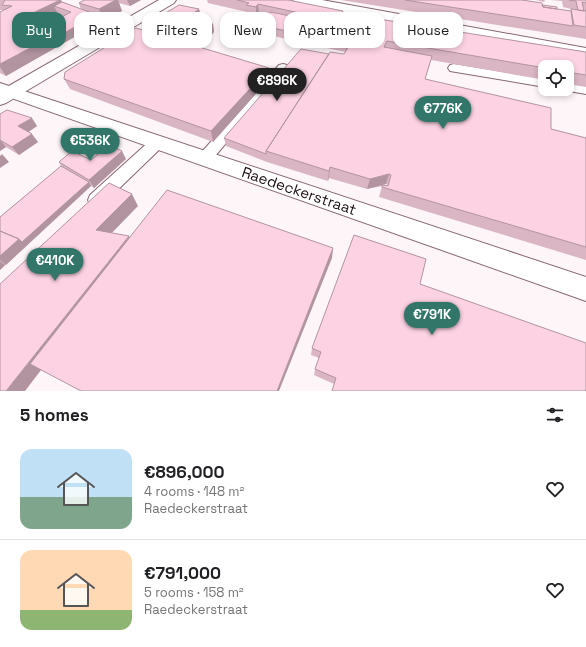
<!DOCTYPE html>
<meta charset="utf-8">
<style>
:root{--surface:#fff;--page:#f6f6f6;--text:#202124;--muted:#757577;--line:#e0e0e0;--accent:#32766a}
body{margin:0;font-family:"Space Grotesk",sans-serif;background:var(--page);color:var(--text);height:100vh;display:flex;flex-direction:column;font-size:15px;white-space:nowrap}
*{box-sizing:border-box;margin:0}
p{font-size:13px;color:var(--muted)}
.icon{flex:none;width:22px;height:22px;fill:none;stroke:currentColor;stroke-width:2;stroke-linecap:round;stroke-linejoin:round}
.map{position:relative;height:391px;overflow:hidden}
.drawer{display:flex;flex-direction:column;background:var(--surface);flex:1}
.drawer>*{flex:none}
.banner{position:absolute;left:12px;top:12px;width:562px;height:36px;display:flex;gap:8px}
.fabs{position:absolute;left:538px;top:60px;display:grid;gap:8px}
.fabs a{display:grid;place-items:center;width:36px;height:36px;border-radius:8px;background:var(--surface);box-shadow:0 2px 6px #0003;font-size:20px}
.price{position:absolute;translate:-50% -34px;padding:0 9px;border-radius:14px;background:var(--accent);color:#fff;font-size:13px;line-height:26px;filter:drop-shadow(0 1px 2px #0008)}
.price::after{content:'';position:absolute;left:50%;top:24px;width:12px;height:9px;margin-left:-6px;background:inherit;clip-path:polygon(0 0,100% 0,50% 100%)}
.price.current{background:#222;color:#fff}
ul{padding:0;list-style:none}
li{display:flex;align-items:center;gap:12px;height:100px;padding:0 20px}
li+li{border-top:1px solid var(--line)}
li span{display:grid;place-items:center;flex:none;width:112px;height:80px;border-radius:12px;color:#555}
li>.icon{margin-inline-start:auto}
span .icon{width:48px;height:48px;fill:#fffc;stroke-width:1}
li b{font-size:17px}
h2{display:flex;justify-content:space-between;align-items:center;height:48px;padding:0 20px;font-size:17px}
.chip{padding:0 14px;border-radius:12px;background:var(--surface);box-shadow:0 2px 6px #0003;font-size:14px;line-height:36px}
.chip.current{background:var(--accent);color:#fff}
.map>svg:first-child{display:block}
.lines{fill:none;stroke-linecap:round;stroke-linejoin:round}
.service-casing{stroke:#876674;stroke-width:2}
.minor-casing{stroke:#876674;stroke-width:2}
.tertiary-casing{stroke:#876674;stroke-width:2}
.service{fill:#fff;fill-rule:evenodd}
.minor{fill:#fff;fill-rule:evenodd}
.tertiary{fill:#fff;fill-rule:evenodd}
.wall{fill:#dab5c4;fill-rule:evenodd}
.shaded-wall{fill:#b194a0}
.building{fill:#fdd3e4;stroke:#b194a0}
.labels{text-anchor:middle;stroke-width:4;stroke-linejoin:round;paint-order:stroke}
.street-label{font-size:15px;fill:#1b0e14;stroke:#fff}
</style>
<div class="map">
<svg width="586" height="391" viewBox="0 0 586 391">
<rect width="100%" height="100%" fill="#fdf5f8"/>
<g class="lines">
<!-- service casing -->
<g class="service-casing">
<path id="service" d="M283,64L287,65L289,68L287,71L210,162L205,163L200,162L198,158L200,154L279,65Z
M454,64L545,79V87L450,71L448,68L450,65Z
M567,83L586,86V94L563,90L567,89Z
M158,137L163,138L165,142L163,146L102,205L96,206L90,205L88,200L90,195L153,138Z"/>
</g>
<!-- minor casing -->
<g class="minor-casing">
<path id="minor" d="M293,0H322L586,48V58L300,4L295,3Z
M0,83L586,277V301L0,94Z"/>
</g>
<!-- tertiary casing -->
<g class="tertiary-casing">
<path id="tertiary" d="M159,0H176L174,3L6,103L0,105V91Z"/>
</g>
<!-- service -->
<use href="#service" class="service"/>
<!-- minor -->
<use href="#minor" class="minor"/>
<!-- tertiary -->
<use href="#tertiary" class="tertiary"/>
</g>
<!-- wall -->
<path class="wall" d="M0,0H61L62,2L81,10L79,3L84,0H141L130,6L119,3L122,11L104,20L93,17L95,21L91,24L92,27L6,76L0,73V12L4,10H0ZM58,14L64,16L48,24L41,22Z
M207,0H288L343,11L342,21L339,26L355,36L586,52V87L567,84V67H545V80L431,60L425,79L551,129L586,138V260L379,197L382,186L367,189L329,178L328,181L267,162L226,146L224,138L329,54H344L345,52L260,33V31L258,34L240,30L239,26L260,24L267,16L259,14L256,17L247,15V12L208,3ZM386,184L388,185V186L382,185Z
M341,0H522L557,9L571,11V9L563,7L562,1L551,0H586V39Z
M536,0H545L544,2Z
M199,9L201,17L195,20L196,21L213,24L214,32L208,39L154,29L152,21Z
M270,78L213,142L70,89L64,79Z
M0,114L37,126L28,132L38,142L19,155L6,147L0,151Z
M126,159L94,188L91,186L0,270V217L61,166L59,162L91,160Z
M426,259L334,384L314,375L315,369L319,358L311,355L312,348Z"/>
<!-- shaded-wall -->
<path class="shaded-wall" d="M60,0H61L65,10L54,6L58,14L24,30L12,23Z
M116,0H118L122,11L104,20L99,9Z
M127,0H141L130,6Z
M258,4L259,14L256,17V7Z
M199,9L201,17L195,20L197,26L188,17Z
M343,11L342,21L336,31L337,21Z
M92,13L95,21L91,24L92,27L6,76L0,67V64L49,38Z
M213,24L214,32L208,39L207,31Z
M259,27L260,31L258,34L257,29Z
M356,30L355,37L346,52V44Z
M269,68L270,78L213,142L211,131Z
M32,118L37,126L24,135L18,126Z
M32,134L38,142L19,155L12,147Z
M0,140L6,147L0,151Z
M122,151L126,159L94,188L89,180Z
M2,154L9,162L0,168V156Z
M330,167L329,178L328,181L329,171Z
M389,174L386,184L367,189L370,179Z
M89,182L91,186L6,265L0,260V256L19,239Z
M132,194L138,206L104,241L96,230Z
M129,236L136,246L25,391H6Z
M333,248L332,258L279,391H277Z
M0,261L5,265L0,270Z"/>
<!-- building -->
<path class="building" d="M5,0H60L12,23L49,38L0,64V12L12,6L2,5Z
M84,0H116L99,9L79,3Z
M237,0H288L343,11L337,21L258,4L256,7L246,5L249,3Z
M405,0H522L542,3L543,7L571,11L573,26Z
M569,0H586V3L582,2L584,11L578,10L576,1Z
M62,2L92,13L84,18L89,19L50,41L49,38L15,25L30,17L48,24L71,12L54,6Z
M179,5L199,9L188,17L195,18L192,21L213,24L207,31L152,21Z
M542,5L557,7V9L543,7Z
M571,9L586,11V27L574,25Z
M271,12L356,30L346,44L259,25Z
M366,17L586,52V75L567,72V67H545V68L387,41L384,47L432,56L425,79L551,108V129L586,138V247L382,187V185L388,186L391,175L389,174L370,179L330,167L329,171L266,151L330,52L344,54L355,36H358Z
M243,21L260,24L259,25V27L257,29L239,26Z
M136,28L269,68L211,131L64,79L65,72Z
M301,49L329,54L266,151V154L224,138Z
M7,110L32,118L18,126L32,134L12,147L0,140V114Z
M109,145L122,151L89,180L59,162L72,151L91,160Z
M61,166L89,182L22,242L19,239L0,231V217Z
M109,183L132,194L96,230L129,236L6,391H0V284Z
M167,190L333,248L277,391H81L30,364Z
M0,231L19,239L0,256Z
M354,235L426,259L420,284L586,343V391H332L336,378L315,369L321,352L312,348Z"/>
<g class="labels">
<!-- street labels -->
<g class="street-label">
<text transform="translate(299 191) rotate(19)" y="5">Raedeckerstraat</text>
</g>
</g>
</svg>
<div class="fabs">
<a><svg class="icon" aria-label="locate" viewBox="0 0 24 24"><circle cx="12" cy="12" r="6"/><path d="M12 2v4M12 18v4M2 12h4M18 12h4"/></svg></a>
</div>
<b class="price current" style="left:277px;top:102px">€896K</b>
<b class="price" style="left:443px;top:130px">€776K</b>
<b class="price" style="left:90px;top:162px">€536K</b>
<b class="price" style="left:55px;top:282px">€410K</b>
<b class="price" style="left:432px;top:336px">€791K</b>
<div class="banner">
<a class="chip current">Buy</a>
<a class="chip">Rent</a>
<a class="chip">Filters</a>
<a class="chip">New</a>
<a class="chip">Apartment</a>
<a class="chip">House</a>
</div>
</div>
<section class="drawer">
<h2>5 homes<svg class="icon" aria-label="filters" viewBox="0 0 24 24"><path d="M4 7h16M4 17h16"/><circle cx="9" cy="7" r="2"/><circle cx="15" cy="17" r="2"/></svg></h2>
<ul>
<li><span style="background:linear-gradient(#bfe0f5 60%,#7fa58c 0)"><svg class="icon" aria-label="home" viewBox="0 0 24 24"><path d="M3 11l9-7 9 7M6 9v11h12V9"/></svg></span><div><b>€896,000</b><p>4 rooms · 148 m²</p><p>Raedeckerstraat</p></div><svg class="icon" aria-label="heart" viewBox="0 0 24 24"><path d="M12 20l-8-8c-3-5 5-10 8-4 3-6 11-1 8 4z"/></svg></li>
<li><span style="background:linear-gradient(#ffd9b3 75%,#8fb573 0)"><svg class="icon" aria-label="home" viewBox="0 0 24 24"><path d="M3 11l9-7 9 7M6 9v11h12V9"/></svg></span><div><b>€791,000</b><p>5 rooms · 158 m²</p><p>Raedeckerstraat</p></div><svg class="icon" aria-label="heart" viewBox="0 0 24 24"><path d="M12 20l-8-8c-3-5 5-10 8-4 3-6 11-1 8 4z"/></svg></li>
</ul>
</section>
